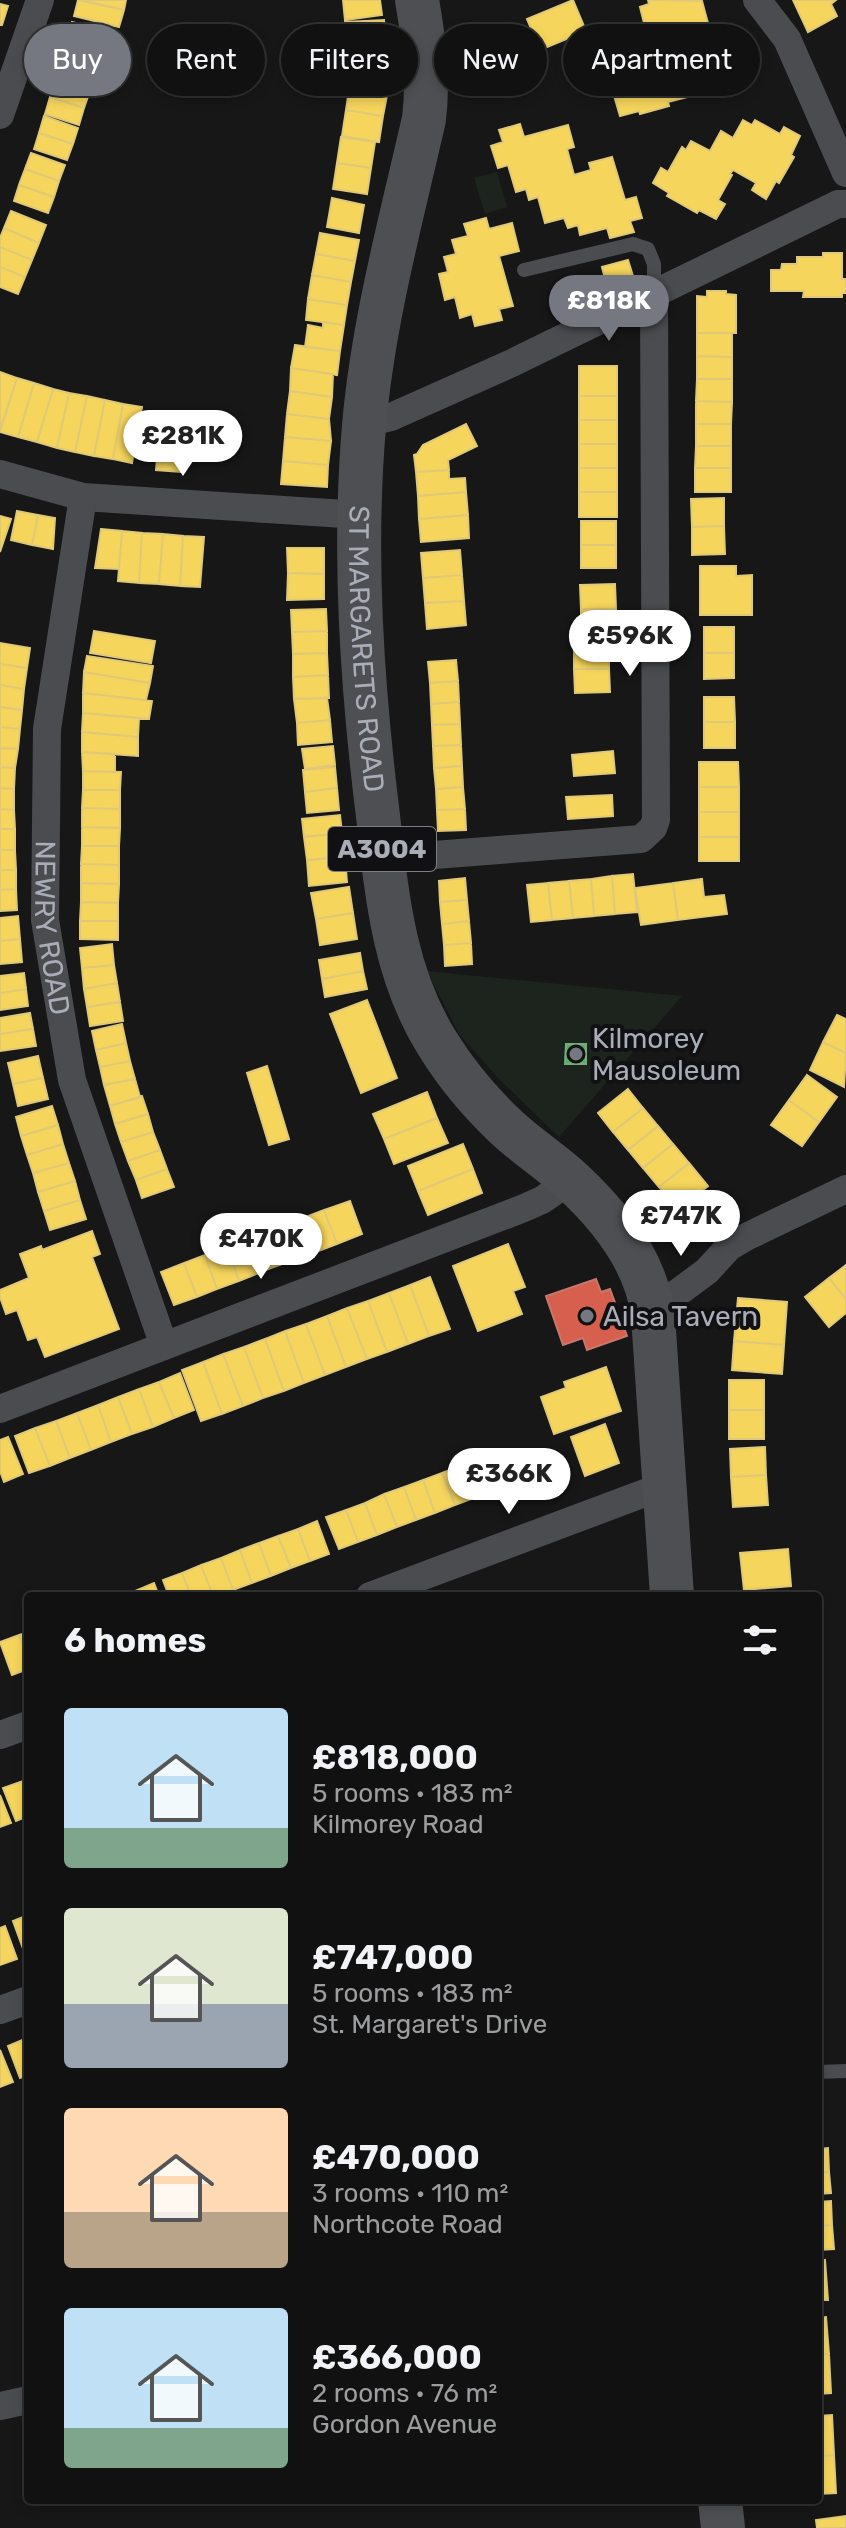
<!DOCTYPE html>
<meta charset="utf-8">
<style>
:root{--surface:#111;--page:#1a1a1a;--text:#f1f3f6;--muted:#9c9d9f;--line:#303131;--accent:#757880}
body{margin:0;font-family:Rubik,sans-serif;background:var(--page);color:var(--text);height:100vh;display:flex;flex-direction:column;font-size:30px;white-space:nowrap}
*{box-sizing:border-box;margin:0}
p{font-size:26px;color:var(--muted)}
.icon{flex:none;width:44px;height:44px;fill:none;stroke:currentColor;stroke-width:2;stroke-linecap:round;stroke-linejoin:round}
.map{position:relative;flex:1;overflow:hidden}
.panel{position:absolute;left:24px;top:1592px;width:798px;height:912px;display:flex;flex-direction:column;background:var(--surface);border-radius:8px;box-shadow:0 4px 12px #0003,0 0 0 2px var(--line)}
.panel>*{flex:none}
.top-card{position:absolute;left:24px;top:24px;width:798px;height:72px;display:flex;gap:16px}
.price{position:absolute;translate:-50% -68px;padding:0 18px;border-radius:28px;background:#fff;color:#222;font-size:26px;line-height:52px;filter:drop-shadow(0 2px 4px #0008)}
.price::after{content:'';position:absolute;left:50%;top:48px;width:24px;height:18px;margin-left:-12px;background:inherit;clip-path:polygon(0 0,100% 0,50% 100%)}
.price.current{background:var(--accent);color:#fff}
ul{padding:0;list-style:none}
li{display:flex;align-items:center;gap:24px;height:200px;padding:0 40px}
li span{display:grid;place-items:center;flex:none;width:224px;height:160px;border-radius:8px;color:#555}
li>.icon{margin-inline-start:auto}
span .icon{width:96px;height:96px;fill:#fffc;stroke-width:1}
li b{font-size:34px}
h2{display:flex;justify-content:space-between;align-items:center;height:96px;padding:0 40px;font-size:34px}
.chip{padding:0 28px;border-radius:36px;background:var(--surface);box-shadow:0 4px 12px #0003,0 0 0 2px var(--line);font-size:28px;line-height:72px}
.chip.current{background:var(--accent);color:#fff}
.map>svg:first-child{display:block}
.green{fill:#1d241e}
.homes{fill:#f6d55c;stroke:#dfc978;stroke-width:2}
.shops{fill:#d6604d;stroke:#c8776d;stroke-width:2}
.public{fill:#5aae61;stroke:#71ae7b;stroke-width:2}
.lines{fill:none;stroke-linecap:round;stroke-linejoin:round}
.service{stroke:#4b4c50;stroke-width:14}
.minor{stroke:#4b4c50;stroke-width:28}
.primary{stroke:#4d4f52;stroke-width:44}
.poi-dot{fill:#757880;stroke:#111113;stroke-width:3}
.labels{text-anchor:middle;stroke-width:8;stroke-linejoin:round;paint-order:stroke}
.shield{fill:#111113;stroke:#7b7e86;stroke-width:2}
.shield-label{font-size:26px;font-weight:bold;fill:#a8adb8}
.street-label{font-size:28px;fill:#a8adb8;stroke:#111113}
.poi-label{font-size:28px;fill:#a8adb8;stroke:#111113;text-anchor:start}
</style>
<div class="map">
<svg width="846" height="2528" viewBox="0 0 846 2528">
<rect width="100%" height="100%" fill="#171717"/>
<!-- green -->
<path class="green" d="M497,172L507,207L485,214L474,178Z
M427,971L682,996L559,1137L499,1079L459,1034Z"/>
<!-- homes -->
<path class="homes" d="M78,0L124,10L119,27L74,16Z
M82,0H126L124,10Z
M343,0H380L382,15L345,20Z
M573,0L586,31L540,50L527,19Z
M648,0L702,1L709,27L705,28L710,47L692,52L690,44L664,51L665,55H668L675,82L682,80L687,97L668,102L669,106L640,114L639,111L620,116L615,99L623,97L615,70L620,68L617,59L637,53L631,31L645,27L640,7L649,4Z
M793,0H836L831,4L837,16L808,32Z
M0,4L8,6L2,25H0Z
M384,20L386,46L347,48L345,22Z
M72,22L108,31L103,49L67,40Z
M501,35L514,69L485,80L472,46Z
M67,40L103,49L99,67L63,58Z
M386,46L387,72L348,74L347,48Z
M61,64L95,74L90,91L56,81Z
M56,81L90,91L84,108L50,97Z
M350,84L388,90L383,116L346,110Z
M50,97L84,108L79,125L45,114Z
M346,110L383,116L379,142L342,136Z
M44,116L78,128L73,144L39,133Z
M743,120L752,125L755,120L780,134L784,127L800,136L791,155L794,157L779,183L776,181L766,199L752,190L756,183L733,170L730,174L732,175L718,200L725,204L716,219L699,210L697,213L667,196L669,193L653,183L661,168L668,172L682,147L686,150L691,141L710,151L721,131L733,138Z
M520,124L524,137L568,125L574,147L567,149L574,175L591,170L589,163L612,157L625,200L636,197L642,218L630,221L634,232L610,238L607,228L580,235L578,225L568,228L564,218L545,223L538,197L529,200L526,189L516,192L508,165L498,168L491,146L503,142L499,130Z
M39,133L73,144L67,160L34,149Z
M341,137L375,142L371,168L337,163Z
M31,153L65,165L59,181L25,169Z
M337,163L371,168L367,194L333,189Z
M25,169L59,181L54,197L19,185Z
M19,185L54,197L48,213L14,201Z
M332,198L364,205L359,233L327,227Z
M11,211L46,225L39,243L4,228Z
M486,218L489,229L512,223L519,251L499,256L513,306L499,309L502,320L475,326L472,314L460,318L455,297L445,300L439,274L448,272L444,257L456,254L452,240L468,236L464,224Z
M4,228L39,243L32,260L0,247V238Z
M320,233L359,240L355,261L316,254Z
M0,247L32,260L25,277L0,267Z
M823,253H842V279H846V293H842V297H803L804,291H771V270H781L782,264H797V257H823Z
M316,254L355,261L351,282L312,275Z
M628,260L633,276L606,283L602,267Z
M0,267L25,277L18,294L0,287Z
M312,275L351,282L347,305L308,299Z
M707,291H726V294L736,295V333H697V296L707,297Z
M308,299L347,305L344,325L306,320Z
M323,322L344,325L340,351L305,347L308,325L323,328Z
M697,333H732V357L697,356Z
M295,345L340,351L337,375L291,368Z
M697,356L732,357V379H697Z
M579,366H617V396H579Z
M291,368L333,374L332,397L290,391Z
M0,372L17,378L0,430Z
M17,378L34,383L18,437L0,432Z
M697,379H732V402L696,401Z
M34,383L53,389L37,442L18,437Z
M53,389L69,393L57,448L37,442Z
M290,391L332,397L329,419L287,414Z
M69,393L87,396L75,452L57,448Z
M87,396L105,400L94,456L75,452Z
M579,396H617V420H579Z
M105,400L123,404L113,459L94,456Z
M696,401L732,402L731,424H696Z
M123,404L142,407L132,463L113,459Z
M287,414L329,419L331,441L285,437Z
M579,420H617V444H579Z
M466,424L477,446L448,460L449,470L416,472L414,455L417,454L423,445Z
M696,424H731V446H696Z
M285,437L331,441L328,465L283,461Z
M579,444H617V468H579Z
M158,446L182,447L181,472L156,470Z
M696,446H731V468H695Z
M283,461L328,465L327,487L281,484Z
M579,468H617V492H579Z
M695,468H731V492H695Z
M449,470V479L465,478L466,492L418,496L416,472Z
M466,492L468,515L419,519L418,496Z
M579,492H617V517H579Z
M724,498V526L692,527L691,499Z
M17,511L38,515L32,545L11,540Z
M38,515L55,518L53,549L32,545Z
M468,515L469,538L421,542L419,519Z
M0,516L11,519L0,552Z
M581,521H616V545H581Z
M724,526L725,554L692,555V527Z
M101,529L122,531L119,569L95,568Z
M122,531L142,533L139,583L118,581Z
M142,533L163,534L159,584L139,583Z
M163,534L183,536L180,586L159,584Z
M183,536L204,537L200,587L180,586Z
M581,545H616V568H581Z
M287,548H324V574L288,573Z
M460,550L462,575L423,578L421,553Z
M700,566H736V576L752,575V615H700Z
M288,573L324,574V599L287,600Z
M462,575L464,601L425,603L423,578Z
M615,584L616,609H581L580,585Z
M464,601L466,625L427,629L425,603Z
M326,609L327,631L292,632L291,610Z
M581,609H616V633L581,634Z
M704,627H734V653H704Z
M94,631L155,641L151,663L90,653Z
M327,631V653L293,654L292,632Z
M0,643L30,648L27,668L0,664Z
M609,645V669H574V646Z
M327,653L328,675L293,677V654Z
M704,653H734V678L704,679Z
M87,656L153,666L150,683L84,672Z
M456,660L458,681L430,683L428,662Z
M0,664L27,668L24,689L0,685Z
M574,669H609L610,692L575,693Z
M84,672L150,683L146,700L83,693Z
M328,675L329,698L294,699L293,677Z
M458,681L459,702L431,704L430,683Z
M0,685L24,689L22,710L0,707Z
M83,693L152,701L149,719L83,713Z
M704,697H734L735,722H704Z
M327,698L330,720L297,723L294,699Z
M459,702L460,724L432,725L431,704Z
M0,707L22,710L20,729L0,727Z
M83,713L139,718L138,737L82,732Z
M330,720L332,742L298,745L297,723Z
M704,722H735V748H704Z
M460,724L461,745L433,746L432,725Z
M0,727L20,729L18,749L0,748Z
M82,732L138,737V756L82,752Z
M461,745L462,766L434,768L433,746Z
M333,746L335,765L305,769L302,749Z
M0,748L18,749L15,768L0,767Z
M613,751L615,773L574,776L572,755Z
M82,752L115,754V772L83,771Z
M699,762H738L739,787H699Z
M462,766L463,787L436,789L434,768Z
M0,767L15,768L14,789L0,788Z
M335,767L337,788L305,792L303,770Z
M83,771L121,772L120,790H83Z
M463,787L465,809L437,810L436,789Z
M699,787H739V812H699Z
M0,788L14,789V810L0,809Z
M337,788L339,810L307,813L305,792Z
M83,790H120V809L82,808Z
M612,795L613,816L568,819L566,797Z
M82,808L120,809V828L82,827Z
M0,809L14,810L15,829H0Z
M465,809L466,830L438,831L437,810Z
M699,812H739V837H699Z
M340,815L342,833L304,837L302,819Z
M82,827L120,828L119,846H82Z
M0,829H15V850H0Z
M342,833L345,857L307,860L304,837Z
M699,837H739V861H699Z
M82,846H119V865L81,864Z
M0,850H15L16,870H0Z
M345,857L347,882L309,886L307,860Z
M81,864L119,865V884L81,883Z
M0,870H16V889L0,890Z
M633,874L637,912L615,914L612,876Z
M612,876L615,914L594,916L591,879Z
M465,878L467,900L440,902L439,881Z
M591,879L594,916L573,918L569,881Z
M702,879L704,897L724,895L727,914L678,920L673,883Z
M569,881L573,918L552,920L548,883Z
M81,883L119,884L118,903L81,902Z
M548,883L552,920L531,922L527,885Z
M673,883L678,920L641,925L635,888Z
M349,887L353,913L316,919L311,893Z
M16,889L17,910L0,911V890Z
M467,900L469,921L442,924L440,902Z
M81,902L118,903V921H80Z
M353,913L357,939L320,945L316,919Z
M18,916L20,939L0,941V918Z
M80,921H118V940L80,939Z
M469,921L471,943L444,945L442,924Z
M20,939L22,962L0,964V941Z
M471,943L472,964L445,966L444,945Z
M112,944L114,965L82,968L80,948Z
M360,953L363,971L322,979L319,960Z
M114,965L117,983L84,989L82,968Z
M363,971L367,989L325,997L322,979Z
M24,973L26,989L0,993V976Z
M117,983L120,1002L87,1007L84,989Z
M26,989L28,1006L0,1010V993Z
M367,1000L397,1078L361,1093L330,1014Z
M120,1002L123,1021L90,1026L87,1007Z
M30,1013L33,1029L0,1034V1018Z
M837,1015L846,1019V1053L823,1042Z
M122,1024L126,1043L96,1050L92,1031Z
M33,1029L36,1046L0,1051V1034Z
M823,1042L846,1053L844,1087L810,1070Z
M126,1043L130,1061L100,1067L96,1050Z
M38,1056L43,1078L13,1084L8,1063Z
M130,1061L135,1079L104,1085L100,1067Z
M267,1066L289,1139L269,1145L247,1073Z
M807,1075L837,1097L819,1122L789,1100Z
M43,1078L48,1099L18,1106L13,1084Z
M135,1079L140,1097L110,1106L104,1085Z
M628,1089L643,1108L613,1132L598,1113Z
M427,1092L437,1118L384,1139L373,1114Z
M142,1096L148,1114L115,1124L110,1106Z
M789,1100L819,1122L802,1146L771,1125Z
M52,1106L58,1125L21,1136L16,1117Z
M643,1108L658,1126L628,1150L613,1132Z
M148,1114L153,1132L121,1142L115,1124Z
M437,1118L448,1143L394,1164L384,1139Z
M58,1125L63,1144L27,1155L21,1136Z
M658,1126L673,1144L643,1168L628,1150Z
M153,1132L160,1150L128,1161L121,1142Z
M63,1144L69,1163L33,1173L27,1155Z
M463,1144L473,1169L418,1191L408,1166Z
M673,1144L689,1163L659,1187L643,1168Z
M160,1150L167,1169L136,1180L128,1161Z
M69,1163L75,1181L38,1192L33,1173Z
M689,1163L708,1186L678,1210L659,1187Z
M167,1169L174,1187L142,1198L136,1180Z
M473,1169L482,1193L428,1215L418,1191Z
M75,1181L80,1200L44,1211L38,1192Z
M80,1200L86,1219L50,1230L44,1211Z
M350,1201L362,1234L337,1244L324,1210Z
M324,1210L337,1244L316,1252L303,1218Z
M303,1218L316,1252L294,1260L281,1226Z
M281,1226L294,1260L271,1268L259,1235Z
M92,1231L100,1254L92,1257L119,1329L45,1357L37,1337L28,1340L17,1310L6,1314L0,1297V1290L29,1278L20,1254L41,1246L42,1250Z
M259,1235L271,1268L239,1281L227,1247Z
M508,1244L525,1287L513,1291L522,1314L478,1331L453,1266Z
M227,1247L239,1281L217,1289L205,1255Z
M205,1255L217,1289L197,1297L184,1263Z
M184,1263L197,1297L174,1305L161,1272Z
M846,1265V1299L829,1278Z
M430,1277L450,1329L429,1336L410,1285Z
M829,1278L846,1299V1313L829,1327L805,1297Z
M410,1285L429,1336L408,1344L389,1293Z
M389,1293L408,1344L387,1352L368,1301Z
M738,1298L787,1302L784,1345L734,1341Z
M368,1301L387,1352L367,1359L347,1308Z
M347,1308L367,1359L346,1367L327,1316Z
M327,1316L346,1367L325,1375L306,1324Z
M306,1324L325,1375L304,1383L285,1331Z
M285,1331L304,1383L284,1391L265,1339Z
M265,1339L284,1391L263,1398L244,1347Z
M734,1341L784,1345L782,1374L732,1370Z
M244,1347L263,1398L243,1406L223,1354Z
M223,1354L243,1406L222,1414L203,1362Z
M203,1362L222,1414L201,1421L182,1370Z
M606,1367L621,1411L554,1434L541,1397L566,1388L564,1382Z
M180,1373L194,1410L174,1418L159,1382Z
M729,1380H764V1410H729Z
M159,1382L174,1418L153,1427L139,1389Z
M139,1389L153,1427L132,1434L118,1397Z
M118,1397L132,1434L111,1442L98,1405Z
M98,1405L111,1442L91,1450L77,1413Z
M729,1410H764V1439H729Z
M77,1413L91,1450L70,1458L56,1421Z
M56,1421L70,1458L50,1466L35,1428Z
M605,1424L619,1463L585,1476L571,1437Z
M35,1428L50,1466L29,1473L15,1436Z
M8,1437L23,1474L4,1482L0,1471V1440Z
M765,1447L766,1475L731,1477L730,1449Z
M481,1458L493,1491L474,1498L462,1465Z
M462,1465L474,1498L455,1505L442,1473Z
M442,1473L455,1505L435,1513L423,1480Z
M766,1475L768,1505L733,1507L731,1477Z
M423,1480L435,1513L416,1520L404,1487Z
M404,1487L416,1520L397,1527L384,1494Z
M384,1494L397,1527L377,1535L365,1503Z
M365,1503L377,1535L358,1542L346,1510Z
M346,1510L358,1542L339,1549L326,1517Z
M317,1521L329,1554L310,1561L298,1529Z
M298,1529L310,1561L291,1568L278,1536Z
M278,1536L291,1568L271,1576L259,1543Z
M259,1543L271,1576L252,1583L240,1550Z
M788,1549L791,1586L744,1590L740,1553Z
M240,1550L252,1583L233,1590L221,1558Z
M221,1558L233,1590L213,1596L201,1565Z
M201,1565L213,1596H191L182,1573Z
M182,1573L191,1596H169L163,1580Z
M154,1583L159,1596H137L135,1591Z
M28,1632V1658L19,1635Z
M19,1635L28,1658V1669L12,1675L0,1642Z
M23,1781L28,1795V1816L16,1821L3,1788Z
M0,1795L11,1823L0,1827Z
M818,1913L821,1980L818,1981Z
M28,1915V1953L25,1954L13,1921Z
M5,1926L17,1959L0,1965V1928Z
M27,2038L28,2075L20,2078L8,2046Z
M0,2050L13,2082L0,2087Z
M828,2148L829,2172L818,2173V2149Z
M829,2172L831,2193L818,2194V2173Z
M831,2201L832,2225L818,2226V2202Z
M832,2225L834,2249L818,2250V2226Z
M825,2260L828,2300H818V2261Z
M826,2317L829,2354L818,2355V2318Z
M829,2354L831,2393L818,2394V2355Z
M832,2415L834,2455L818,2456V2416Z
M834,2455L836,2493L818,2494V2456Z
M846,2516V2528H817L816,2520Z"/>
<!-- shops -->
<path class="shops" d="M596,1279L601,1292L610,1289L627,1336L587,1350L583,1338L563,1345L546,1296Z"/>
<!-- public -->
<path class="public" d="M566,1044H586V1064H565Z"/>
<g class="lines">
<!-- service -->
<path class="service" d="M524,270L633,244L648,249L654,264V292
M818,2072L846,2071"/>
<!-- minor -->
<g class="minor">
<path d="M757,0L787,39L846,173"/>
<path d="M0,115L40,0"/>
<path d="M364,424L391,417L512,363L838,204H846"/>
<path d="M0,474L83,497L360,515"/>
<path id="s1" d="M83,497L47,729L45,920L72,1080L164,1346"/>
<path d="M383,859L641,839L653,828L656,820L654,292"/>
<path d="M652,1301L676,1294L707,1271L729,1247L746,1237L846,1189"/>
<path d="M0,1409L524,1208L542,1200L571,1180"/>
<path d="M370,1596L666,1485"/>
<path d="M0,1735L28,1725"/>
<path d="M0,2010L28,2000"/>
<path d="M0,2406L28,2400"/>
</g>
<!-- primary -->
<g class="primary">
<path id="s2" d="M417,0C424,41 429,78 424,119C401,220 373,322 364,426C353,555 362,687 378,816C387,897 394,976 439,1046C457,1075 481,1103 505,1126C526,1146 550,1161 571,1180C610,1216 647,1262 653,1316L672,1596"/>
<path d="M720,2500L723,2528"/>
</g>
</g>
<!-- markers -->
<g class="poi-dot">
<circle cx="576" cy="1054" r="8"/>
<circle cx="587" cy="1316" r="8"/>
</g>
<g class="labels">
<!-- shield labels -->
<rect class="shield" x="328" y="827" width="108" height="44" rx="6"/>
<g class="shield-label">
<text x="382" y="858">A3004</text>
</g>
<!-- street labels -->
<g class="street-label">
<text dy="10" stroke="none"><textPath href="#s2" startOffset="656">ST MARGARETS ROAD</textPath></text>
<text dy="10" stroke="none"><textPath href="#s1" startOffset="434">NEWRY ROAD</textPath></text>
</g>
<!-- poi labels -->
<g class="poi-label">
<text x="592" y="1048">Kilmorey<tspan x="592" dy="32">Mausoleum</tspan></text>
<text x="603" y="1326">Ailsa Tavern</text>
</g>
</g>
</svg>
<b class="price current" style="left:609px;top:343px">£818K</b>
<b class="price" style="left:183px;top:478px">£281K</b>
<b class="price" style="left:630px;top:678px">£596K</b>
<b class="price" style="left:681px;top:1258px">£747K</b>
<b class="price" style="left:261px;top:1281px">£470K</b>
<b class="price" style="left:509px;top:1516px">£366K</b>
<div class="top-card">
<a class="chip current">Buy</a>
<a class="chip">Rent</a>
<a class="chip">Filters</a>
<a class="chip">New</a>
<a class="chip">Apartment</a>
</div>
<section class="panel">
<h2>6 homes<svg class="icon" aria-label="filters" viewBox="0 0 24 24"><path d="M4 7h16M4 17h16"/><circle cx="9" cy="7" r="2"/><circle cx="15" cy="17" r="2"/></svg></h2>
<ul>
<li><span style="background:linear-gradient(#bfe0f5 75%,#7fa58c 0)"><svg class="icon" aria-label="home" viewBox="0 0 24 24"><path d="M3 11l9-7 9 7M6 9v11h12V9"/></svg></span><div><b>£818,000</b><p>5 rooms · 183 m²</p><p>Kilmorey Road</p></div></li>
<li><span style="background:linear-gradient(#dfe7d0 60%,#9aa5b1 0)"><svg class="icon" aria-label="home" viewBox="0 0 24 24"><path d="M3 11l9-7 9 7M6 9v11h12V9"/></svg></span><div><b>£747,000</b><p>5 rooms · 183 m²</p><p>St. Margaret's Drive</p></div></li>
<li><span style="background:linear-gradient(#ffd9b3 65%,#b9a48a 0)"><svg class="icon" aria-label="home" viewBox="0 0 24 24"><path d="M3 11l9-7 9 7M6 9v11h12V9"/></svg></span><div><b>£470,000</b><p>3 rooms · 110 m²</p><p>Northcote Road</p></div></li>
<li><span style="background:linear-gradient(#bfe0f5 75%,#7fa58c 0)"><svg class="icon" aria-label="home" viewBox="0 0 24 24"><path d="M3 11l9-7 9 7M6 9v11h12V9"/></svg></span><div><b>£366,000</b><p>2 rooms · 76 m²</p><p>Gordon Avenue</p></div></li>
</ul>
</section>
</div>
